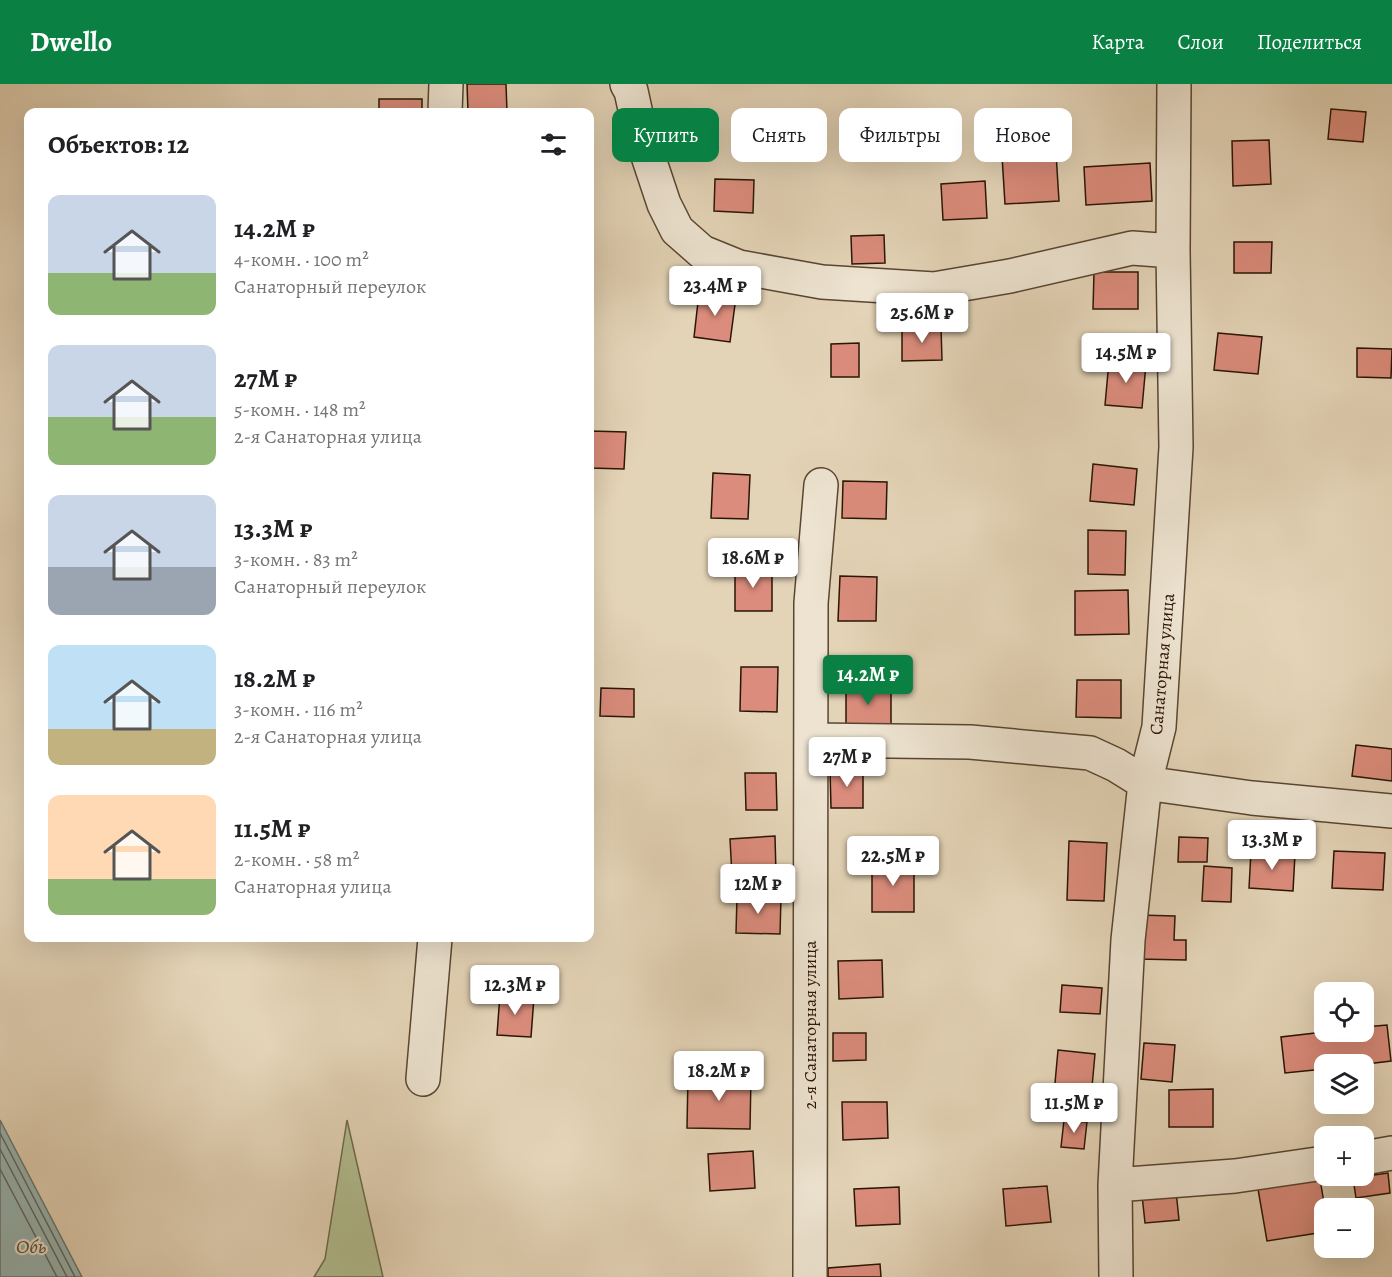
<!DOCTYPE html>
<html lang="ru">
<meta charset="utf-8">
<style>
:root{--surface:#fff;--page:#f6f6f6;--text:#202124;--muted:#757577;--accent:#0b8043}
body{margin:0;font-family:Alegreya,serif;background:var(--page);color:var(--text);height:100vh;display:flex;flex-direction:column;font-size:22px;white-space:nowrap}
*{box-sizing:border-box;margin:0}
p{font-size:20px;color:var(--muted)}
.icon{flex:none;width:33px;height:33px;fill:none;stroke:currentColor;stroke-width:2;stroke-linecap:round;stroke-linejoin:round}
.map{position:relative;flex:1;overflow:hidden}
.details{position:absolute;left:24px;top:24px;width:570px;height:834px;display:flex;flex-direction:column;background:var(--surface);border-radius:12px;box-shadow:0 6px 24px #0002}
.details>*{flex:none}
.hud{position:absolute;left:612px;top:24px;width:570px;height:54px;display:flex;gap:12px}
.tools{position:absolute;left:1314px;top:898px;display:grid;gap:12px}
.tools a{display:grid;place-items:center;width:60px;height:60px;border-radius:12px;background:var(--surface);box-shadow:0 6px 24px #0002;font-size:30px}
.price{position:absolute;translate:-50% -51px;padding:0 14px;border-radius:6px;background:#fff;color:#222;font-size:20px;line-height:39px;filter:drop-shadow(0 2px 3px #0008)}
.price::after{content:'';position:absolute;left:50%;top:36px;width:18px;height:14px;margin-left:-9px;background:inherit;clip-path:polygon(0 0,100% 0,50% 100%)}
.price.on{background:var(--accent);color:#fff}
ul{padding:0;list-style:none}
li{display:flex;align-items:center;gap:18px;height:150px;padding:0 24px}
li span{display:grid;place-items:center;flex:none;width:168px;height:120px;border-radius:12px;color:#555}
li>.icon{margin-inline-start:auto}
span .icon{width:72px;height:72px;fill:#fffc;stroke-width:1}
li b{font-size:26px}
h2{display:flex;justify-content:space-between;align-items:center;height:72px;padding:0 24px;font-size:26px}
.chip{padding:0 21px;border-radius:12px;background:var(--surface);box-shadow:0 6px 24px #0002;font-size:21px;line-height:54px}
.chip.on{background:var(--accent);color:#fff}
header{display:flex;align-items:center;gap:36px;box-sizing:border-box;height:84px;padding:0 30px;background:var(--accent);color:#fff}
header strong{font-size:28px}
nav{display:flex;gap:33px;margin-inline-start:auto;font-size:21px}
.map>svg:first-child{display:block}
.green{fill:#b1bd90;stroke:#6e694a;stroke-width:1.5}
.water{fill:#97b7b6;stroke:#6b766f;stroke-width:1.5}
.lines{fill:none;stroke-linecap:round;stroke-linejoin:round}
.shore{stroke:#60665d;stroke-width:1.5}
.building{fill:#db8c7c;stroke:#2a1504;stroke-width:1.5}
.minor-casing{stroke:#584531;stroke-width:36}
.minor{stroke:#ede3d0;stroke-width:33}
.labels{text-anchor:middle;stroke-width:4.5;stroke-linejoin:round;paint-order:stroke}
.street-label{font-size:18px;fill:#2a1504;stroke:#ede3d0}
.water-label{font-size:20px;font-style:italic;fill:#504e42;stroke:#ede3d0}
</style>
<header>
<strong>Dwello</strong>
<nav><a>Карта</a><a>Слои</a><a>Поделиться</a></nav>
</header>
<div class="map">
<svg width="1392" height="1193" viewBox="0 0 1392 1193">
<rect width="100%" height="100%" fill="#e4d4b7"/>
<filter id="stains"><feTurbulence type="fractalNoise" baseFrequency=".00333" numOctaves="4"/><feColorMatrix values="0 0 0 0 .2 0 0 0 0 .09 0 0 0 0 .02 0 0 0 .5 -.17"/></filter>
<radialGradient id="worn" r=".72"><stop offset=".6" stop-color="#630" stop-opacity="0"/><stop offset="1" stop-color="#630" stop-opacity=".3"/></radialGradient>
<!-- green -->
<path class="green" d="M347,1036L383,1193H314L325,1175Z"/>
<!-- water -->
<path class="water" d="M0,1036L82,1193H0Z"/>
<g class="lines">
<!-- shore -->
<path class="shore" d="M0,1049L75,1193
M0,1065L67,1193
M0,1085L57,1193"/>
</g>
<!-- building -->
<path class="building" d="M467,0H506L507,28H468Z
M379,15H422V28H379Z
M1331,25L1366,28L1363,58L1328,55Z
M1055,53L1059,117L1005,120L1001,56Z
M1269,56L1271,100L1233,102L1232,57Z
M1150,79L1152,117L1086,121L1084,83Z
M715,95L754,96L753,129L714,127Z
M985,97L987,134L943,136L941,100Z
M884,151L885,179L852,180L851,152Z
M1234,158H1272L1271,189H1234Z
M1094,188H1138V225H1093Z
M699,209L736,213L730,258L694,253Z
M941,243L942,276L902,277V244Z
M1218,249L1262,253L1258,290L1214,286Z
M859,259V293H831V260Z
M1357,264L1392,265L1391,294L1357,293Z
M1109,277L1146,280L1142,324L1105,321Z
M590,347L626,348L624,385L590,384Z
M1093,380L1137,385L1134,421L1090,417Z
M713,389L750,391L748,435L711,434Z
M843,397L887,398L886,435L842,434Z
M1088,446L1126,447L1125,491L1088,490Z
M735,483H772V527H735Z
M840,492L877,493L876,537H838Z
M1128,506L1129,550L1075,551V507Z
M741,583H778L777,628L740,627Z
M1077,596H1121V634L1076,633Z
M846,603H891V640H846Z
M601,604L634,605V633L600,632Z
M1356,661L1392,665V697L1352,692Z
M830,685H863V724H831Z
M745,689H776L777,726H746Z
M775,752L776,790L732,792L730,755Z
M1179,753L1208,754L1207,778H1178Z
M1069,757L1107,759L1104,817L1067,816Z
M1251,767L1295,770L1293,807L1249,804Z
M1334,767L1385,769L1383,806L1332,804Z
M872,777L914,778V828H872Z
M1204,782L1232,784L1231,818L1202,817Z
M737,812L781,813L780,850L736,849Z
M1138,831L1175,832L1174,856H1186V876L1137,875Z
M882,876L883,913L839,915L838,877Z
M1062,901L1102,904L1100,930L1060,928Z
M500,910L534,913L531,953L497,951Z
M1387,941L1391,977L1358,981H1324V985L1285,989L1281,953L1324,948H1364V943Z
M833,949H866V976L833,977Z
M1144,959L1175,961L1172,998L1141,995Z
M1058,966L1095,970L1091,1014L1054,1010Z
M688,991L751,992L750,1045L687,1044Z
M1213,1005V1043H1169V1006Z
M842,1018H887L888,1054L843,1056Z
M1064,1036L1087,1038L1084,1065L1061,1063Z
M753,1067L755,1104L710,1107L708,1070Z
M1388,1089L1390,1109L1356,1114L1353,1094Z
M1320,1095L1325,1125L1324,1148L1267,1157L1258,1105Z
M1047,1102L1051,1138L1006,1142L1003,1105Z
M899,1103L900,1140L856,1142L854,1105Z
M1176,1107L1179,1136L1145,1139L1142,1111Z
M880,1180L881,1193H828V1184Z"/>
<g class="lines">
<!-- minor casing -->
<g class="minor-casing">
<path id="minor" d="M627,0L631,7L640,48L664,120L677,146L702,168L739,183L822,198L934,205L1010,192L1132,164L1173,167
M445,28L446,0
M812,656L970,658L1090,669L1116,681L1145,699L1252,714L1392,727
M423,995L435,854
M1364,1074L1392,1069
M1115,1101L1235,1092L1324,1079
M810,1193L811,519L821,401
M1116,1193L1115,1101L1128,856L1145,699L1159,643L1176,363L1173,167L1174,0"/>
</g>
<!-- minor -->
<use href="#minor" class="minor"/>
</g>
<g class="labels">
<!-- street labels -->
<g class="street-label">
<text transform="translate(1162 580) rotate(-85)" y="6">Санаторная улица</text>
<text transform="translate(810 941) rotate(-90)" y="6">2-я Санаторная улица</text>
</g>
<!-- water labels -->
<g class="water-label">
<text x="31" y="1169">Обь</text>
</g>
</g>
<rect width="100%" height="100%" filter="url(#stains)"/>
<rect width="100%" height="100%" fill="url(#worn)"/>
</svg>
<div class="tools">
<a><svg class="icon" aria-label="locate" viewBox="0 0 24 24"><circle cx="12" cy="12" r="6"/><path d="M12 2v4M12 18v4M2 12h4M18 12h4"/></svg></a>
<a><svg class="icon" aria-label="layers" viewBox="0 0 24 24"><path d="M12 4l9 5-9 5-9-5zM3 14l9 5 9-5"/></svg></a>
<a>+</a>
<a>−</a>
</div>
<b class="price" style="left:715px;top:233px">23.4M ₽</b>
<b class="price" style="left:922px;top:260px">25.6M ₽</b>
<b class="price" style="left:1126px;top:300px">14.5M ₽</b>
<b class="price" style="left:753px;top:505px">18.6M ₽</b>
<b class="price on" style="left:868px;top:622px">14.2M ₽</b>
<b class="price" style="left:847px;top:704px">27M ₽</b>
<b class="price" style="left:1272px;top:787px">13.3M ₽</b>
<b class="price" style="left:893px;top:803px">22.5M ₽</b>
<b class="price" style="left:758px;top:831px">12M ₽</b>
<b class="price" style="left:515px;top:932px">12.3M ₽</b>
<b class="price" style="left:719px;top:1018px">18.2M ₽</b>
<b class="price" style="left:1074px;top:1050px">11.5M ₽</b>
<div class="hud">
<a class="chip on">Купить</a>
<a class="chip">Снять</a>
<a class="chip">Фильтры</a>
<a class="chip">Новое</a>
</div>
<section class="details">
<h2>Объектов: 12<svg class="icon" aria-label="filters" viewBox="0 0 24 24"><path d="M4 7h16M4 17h16"/><circle cx="9" cy="7" r="2"/><circle cx="15" cy="17" r="2"/></svg></h2>
<ul>
<li><span style="background:linear-gradient(#c9d6e8 65%,#8fb573 0)"><svg class="icon" aria-label="home" viewBox="0 0 24 24"><path d="M3 11l9-7 9 7M6 9v11h12V9"/></svg></span><div><b>14.2M ₽</b><p>4-комн. · 100 m²</p><p>Санаторный переулок</p></div></li>
<li><span style="background:linear-gradient(#c9d6e8 60%,#8fb573 0)"><svg class="icon" aria-label="home" viewBox="0 0 24 24"><path d="M3 11l9-7 9 7M6 9v11h12V9"/></svg></span><div><b>27M ₽</b><p>5-комн. · 148 m²</p><p>2-я Санаторная улица</p></div></li>
<li><span style="background:linear-gradient(#c9d6e8 60%,#9aa5b1 0)"><svg class="icon" aria-label="home" viewBox="0 0 24 24"><path d="M3 11l9-7 9 7M6 9v11h12V9"/></svg></span><div><b>13.3M ₽</b><p>3-комн. · 83 m²</p><p>Санаторный переулок</p></div></li>
<li><span style="background:linear-gradient(#bfe0f5 70%,#c2b280 0)"><svg class="icon" aria-label="home" viewBox="0 0 24 24"><path d="M3 11l9-7 9 7M6 9v11h12V9"/></svg></span><div><b>18.2M ₽</b><p>3-комн. · 116 m²</p><p>2-я Санаторная улица</p></div></li>
<li><span style="background:linear-gradient(#ffd9b3 70%,#8fb573 0)"><svg class="icon" aria-label="home" viewBox="0 0 24 24"><path d="M3 11l9-7 9 7M6 9v11h12V9"/></svg></span><div><b>11.5M ₽</b><p>2-комн. · 58 m²</p><p>Санаторная улица</p></div></li>
</ul>
</section>
</div>
